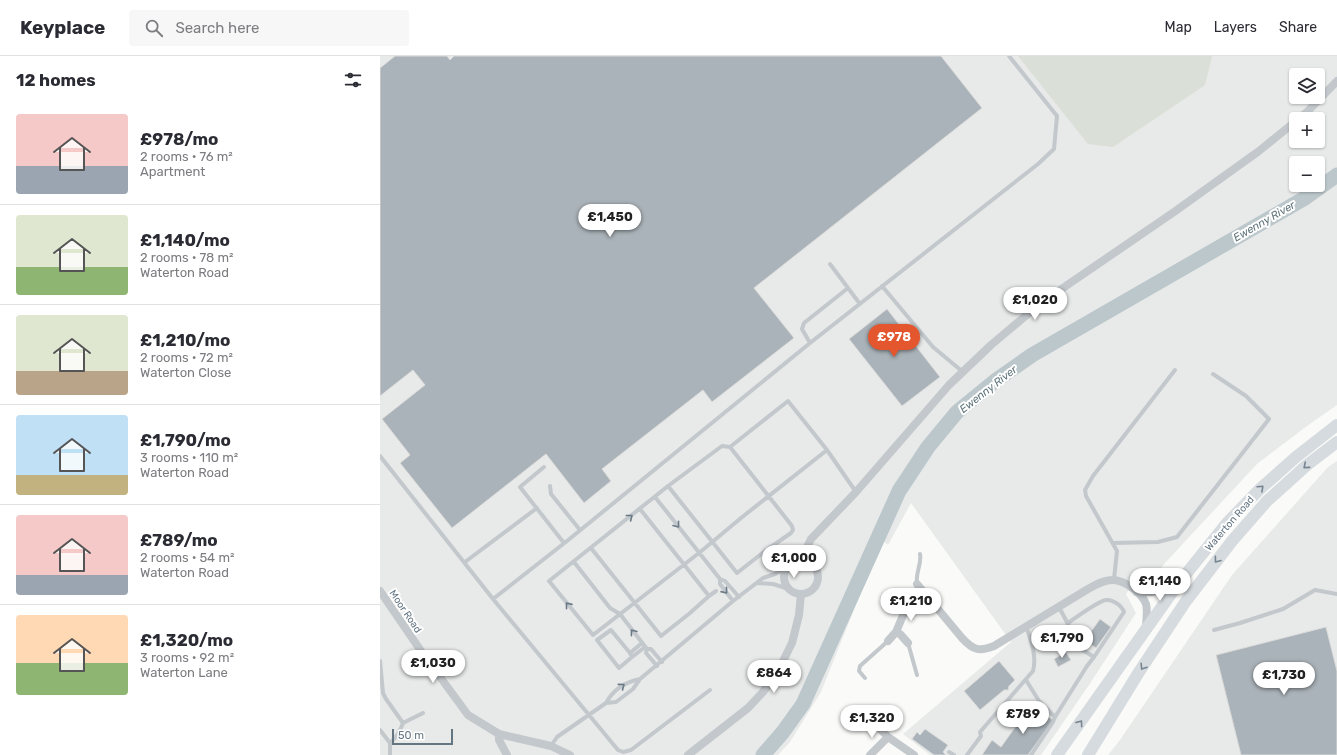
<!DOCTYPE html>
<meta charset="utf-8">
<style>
:root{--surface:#fff;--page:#f7f7f7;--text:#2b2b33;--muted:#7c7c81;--line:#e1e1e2;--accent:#e4572e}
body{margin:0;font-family:Rubik,sans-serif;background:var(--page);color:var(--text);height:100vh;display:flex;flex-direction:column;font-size:15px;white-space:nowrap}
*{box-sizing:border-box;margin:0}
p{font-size:13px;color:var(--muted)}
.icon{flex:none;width:22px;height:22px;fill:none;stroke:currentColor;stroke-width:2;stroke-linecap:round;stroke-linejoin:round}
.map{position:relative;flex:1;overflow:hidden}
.sheet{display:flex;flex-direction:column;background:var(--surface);width:380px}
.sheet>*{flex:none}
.tools{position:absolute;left:909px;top:12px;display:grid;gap:8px}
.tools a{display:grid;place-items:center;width:36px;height:36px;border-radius:4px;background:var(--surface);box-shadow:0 1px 3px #0004;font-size:20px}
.scale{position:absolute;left:12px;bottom:10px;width:61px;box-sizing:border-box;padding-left:4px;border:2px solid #657683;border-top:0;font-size:11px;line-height:14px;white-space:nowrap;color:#657683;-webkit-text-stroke:3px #fff;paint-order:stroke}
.price{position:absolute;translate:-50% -34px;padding:0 9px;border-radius:14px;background:#fff;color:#222;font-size:13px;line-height:26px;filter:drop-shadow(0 1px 2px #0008)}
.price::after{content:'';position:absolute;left:50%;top:24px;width:12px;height:9px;margin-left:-6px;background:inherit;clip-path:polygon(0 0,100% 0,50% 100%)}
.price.active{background:var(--accent);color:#fff}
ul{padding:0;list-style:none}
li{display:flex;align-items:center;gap:12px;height:100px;padding:0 16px}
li+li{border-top:1px solid var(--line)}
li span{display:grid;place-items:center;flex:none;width:112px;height:80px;border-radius:4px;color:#555}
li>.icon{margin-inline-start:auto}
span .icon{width:48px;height:48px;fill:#fffc;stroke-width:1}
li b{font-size:17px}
h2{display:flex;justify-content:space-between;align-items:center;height:48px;padding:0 16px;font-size:17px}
header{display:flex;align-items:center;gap:24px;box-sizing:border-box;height:56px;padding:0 20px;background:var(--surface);border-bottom:1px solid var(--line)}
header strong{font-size:19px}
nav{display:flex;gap:22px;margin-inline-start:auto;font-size:14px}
.search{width:280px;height:36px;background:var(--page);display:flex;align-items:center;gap:10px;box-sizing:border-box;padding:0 14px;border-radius:4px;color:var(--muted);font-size:15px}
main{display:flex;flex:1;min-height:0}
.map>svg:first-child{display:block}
.built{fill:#e8e9e9;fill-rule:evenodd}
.green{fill:#dadfd7}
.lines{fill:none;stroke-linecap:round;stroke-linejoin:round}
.river{stroke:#bbc7cb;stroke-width:15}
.building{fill:#aab3b9;stroke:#dcdcda}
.service{stroke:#c3c8cc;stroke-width:4}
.minor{stroke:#c3c8cc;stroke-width:8}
.primary{stroke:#d6dbdf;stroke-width:12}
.oneway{stroke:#768591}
.oneway2{stroke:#6a7a87}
.labels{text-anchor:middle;stroke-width:4;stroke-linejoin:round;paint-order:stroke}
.street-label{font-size:10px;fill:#657683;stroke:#fff}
.water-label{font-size:11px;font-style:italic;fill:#60757c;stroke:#fff}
</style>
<header>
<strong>Keyplace</strong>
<div class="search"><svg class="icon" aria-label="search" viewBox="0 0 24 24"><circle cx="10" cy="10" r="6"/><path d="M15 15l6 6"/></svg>Search here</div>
<nav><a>Map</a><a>Layers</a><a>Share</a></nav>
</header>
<main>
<section class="sheet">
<h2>12 homes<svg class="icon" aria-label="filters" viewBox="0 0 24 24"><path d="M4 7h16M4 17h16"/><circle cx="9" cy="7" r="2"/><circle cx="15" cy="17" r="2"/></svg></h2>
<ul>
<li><span style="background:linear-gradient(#f6c9c9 65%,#9aa5b1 0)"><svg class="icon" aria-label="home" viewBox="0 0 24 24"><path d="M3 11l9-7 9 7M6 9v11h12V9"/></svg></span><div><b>£978/mo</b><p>2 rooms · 76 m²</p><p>Apartment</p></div></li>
<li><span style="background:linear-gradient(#dfe7d0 65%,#8fb573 0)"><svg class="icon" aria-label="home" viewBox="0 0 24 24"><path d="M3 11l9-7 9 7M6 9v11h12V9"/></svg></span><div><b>£1,140/mo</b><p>2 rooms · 78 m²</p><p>Waterton Road</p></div></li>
<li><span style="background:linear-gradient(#dfe7d0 70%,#b9a48a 0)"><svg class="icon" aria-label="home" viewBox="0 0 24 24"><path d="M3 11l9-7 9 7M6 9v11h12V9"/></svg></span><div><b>£1,210/mo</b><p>2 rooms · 72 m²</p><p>Waterton Close</p></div></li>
<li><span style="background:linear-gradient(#bfe0f5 75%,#c2b280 0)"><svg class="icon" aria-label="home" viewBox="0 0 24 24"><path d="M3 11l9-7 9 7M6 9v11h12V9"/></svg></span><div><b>£1,790/mo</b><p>3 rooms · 110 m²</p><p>Waterton Road</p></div></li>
<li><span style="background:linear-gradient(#f6c9c9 75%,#9aa5b1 0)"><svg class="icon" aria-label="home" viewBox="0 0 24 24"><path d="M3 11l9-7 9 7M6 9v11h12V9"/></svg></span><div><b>£789/mo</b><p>2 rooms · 54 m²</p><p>Waterton Road</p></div></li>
<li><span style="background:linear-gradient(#ffd9b3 60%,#8fb573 0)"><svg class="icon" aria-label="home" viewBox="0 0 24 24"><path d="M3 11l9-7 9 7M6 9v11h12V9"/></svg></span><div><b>£1,320/mo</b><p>3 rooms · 92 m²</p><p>Waterton Lane</p></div></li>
</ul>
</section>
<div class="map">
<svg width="957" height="699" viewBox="0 0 957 699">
<rect width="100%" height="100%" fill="#fafaf8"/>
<!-- built -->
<path class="built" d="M0,0H957V349L927,370L877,408L785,507L771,525L757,522L746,538L756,557L711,626L661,699H550L523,678L631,586L531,447L508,489L502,484L441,636L410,686L398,699H0ZM916,19H938V41H916ZM916,63H938V85H916ZM916,107H938V129H916Z
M957,405V699H728L740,684L852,519L948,411Z"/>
<!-- green -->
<path class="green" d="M638,0H832V1L825,29L733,91L708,88Z"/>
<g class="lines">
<!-- river -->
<path class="river" d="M383,699L403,676L423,648L519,435L548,391L577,356L615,325L652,299L925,142L957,119"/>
</g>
<!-- building -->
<path class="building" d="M15,0H67L70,4L74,0H561L602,52L374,232L414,282L332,346L323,334L222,413L231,425L204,447L166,398L72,472L20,407L30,399L2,363L45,329L33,314L0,340V12Z
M507,253L560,321L522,350L469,283Z
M720,563L731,571L716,592L705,584Z
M946,571L957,615V699H861L836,599Z
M684,593L691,604L678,611L674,603L681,599L679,596Z
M619,605L635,624L629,630L628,634H624L600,654L584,635Z
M651,649L673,664L648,699H602L612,684L621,691Z
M545,673L568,689L563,696L566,699H554L532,683L537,676L540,679Z"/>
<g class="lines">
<!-- service -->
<path class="service" d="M450,208L480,248
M502,230L553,291L583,316
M430,287L422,273L424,267L468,232
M342,390L350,391L412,470L413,474L411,477L385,495L357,517L288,430Z
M350,391L408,345L447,394L476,436
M0,400L113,543L238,694L243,696L251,694L330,634
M164,411L140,431L184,487
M170,430L171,438L200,474
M288,430L169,525L213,579L319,497L361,462L447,394
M275,441L340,523L345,525L359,541
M260,453L329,540L336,535
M733,487L778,486L797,481L889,363L866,340L833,318
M211,492L281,580L310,557L329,540
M85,506L157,452
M194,506L230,552L240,558L267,593L266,597L277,610
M340,523V528L353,545
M734,523L737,495L706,440L705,434L713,420L795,314
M377,527L393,528L409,533
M537,528C535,517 542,508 540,498
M113,543L187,485L430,287L658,108L674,93L677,60L629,0
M679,551L701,593L714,601L744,556C742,550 733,543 726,544C719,545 695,562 688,567
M834,574L860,567L903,553L935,534L957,538
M668,582L678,590L701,593
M262,587L250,597L252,601L265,591
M528,587L537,619
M267,593H271L282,606
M250,597L231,574L217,584L239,612L252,601
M0,605L3,637L6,643L23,667C20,676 17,681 10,687V699
M485,622L479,615L480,610L508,585
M260,623C245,626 233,634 226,647L236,646L253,633L260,623L353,545L383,522L395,518L407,511
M646,624L659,645L675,661L707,610L714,601
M23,667L43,657
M0,674L10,687
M171,690L177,681L226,647
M569,696L574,699
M587,699L601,680L600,676L653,615C657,600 651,585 646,570
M651,699L673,666L675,661"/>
<!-- minor -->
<path class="minor" d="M918,63L927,56L957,25
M404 521a17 17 0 1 1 34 0a17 17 0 1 1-34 0Z
M423,504L425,495L431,483L476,436L569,329L611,289L661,247L794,156L879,95L916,65
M537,528L582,582C593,594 599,596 614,590L708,533C715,529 725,523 734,524C746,525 762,537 766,548C768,555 766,565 766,573
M0,535L41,595L88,659L119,678L171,690L190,699
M757,536C774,537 782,535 797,528
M516,576L520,578L528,587
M508,585L516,576L524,557L533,545L543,536
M499,672L508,681L534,699
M119,678V684L127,699
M308,699L368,652L383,636L396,619L412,587L419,559L421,538
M490,699L508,681"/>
<!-- primary -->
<path class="primary" d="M677,699L798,528L847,467L880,433L916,401L957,369
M708,699L759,616L806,545L852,485L887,445L927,409L957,386"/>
</g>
<!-- one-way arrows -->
<defs><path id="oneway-chevron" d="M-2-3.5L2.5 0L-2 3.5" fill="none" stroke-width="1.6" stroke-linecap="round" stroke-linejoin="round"/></defs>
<g class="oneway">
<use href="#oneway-chevron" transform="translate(926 410) rotate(140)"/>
<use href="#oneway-chevron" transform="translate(881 432) rotate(-43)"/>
<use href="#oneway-chevron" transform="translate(837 504) rotate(127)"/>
<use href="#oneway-chevron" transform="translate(763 611) rotate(123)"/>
<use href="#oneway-chevron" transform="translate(700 667) rotate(-54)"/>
</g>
<g class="oneway2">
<use href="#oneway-chevron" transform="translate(250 461) rotate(-38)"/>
<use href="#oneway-chevron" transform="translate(297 469) rotate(52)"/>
<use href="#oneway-chevron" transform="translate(345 535) rotate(51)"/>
<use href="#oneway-chevron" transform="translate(188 549) rotate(-129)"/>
<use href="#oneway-chevron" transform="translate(253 576) rotate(-128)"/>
<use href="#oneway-chevron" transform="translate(242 630) rotate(-37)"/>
</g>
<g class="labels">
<!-- street labels -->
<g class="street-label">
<text transform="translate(849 467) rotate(-49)" y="4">Waterton Road</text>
<text transform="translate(26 555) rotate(56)" y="4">Moor Road</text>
</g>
<!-- water labels -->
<g class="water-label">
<text transform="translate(884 165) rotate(-30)" y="4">Ewenny River</text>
<text transform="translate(608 333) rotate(-38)" y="4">Ewenny River</text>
</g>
</g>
</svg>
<div class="tools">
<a><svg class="icon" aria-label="layers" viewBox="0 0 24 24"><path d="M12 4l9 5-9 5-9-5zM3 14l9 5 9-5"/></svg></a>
<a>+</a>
<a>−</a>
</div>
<div class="scale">50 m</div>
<b class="price" style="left:230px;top:182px">£1,450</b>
<b class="price" style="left:655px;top:265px">£1,020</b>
<b class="price active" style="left:514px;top:302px">£978</b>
<b class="price" style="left:414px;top:523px">£1,000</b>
<b class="price" style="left:780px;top:546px">£1,140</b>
<b class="price" style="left:531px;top:566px">£1,210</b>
<b class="price" style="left:682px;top:603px">£1,790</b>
<b class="price" style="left:53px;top:628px">£1,030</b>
<b class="price" style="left:394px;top:638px">£864</b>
<b class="price" style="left:904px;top:640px">£1,730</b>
<b class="price" style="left:643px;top:679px">£789</b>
<b class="price" style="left:492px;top:683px">£1,320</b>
</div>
</main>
